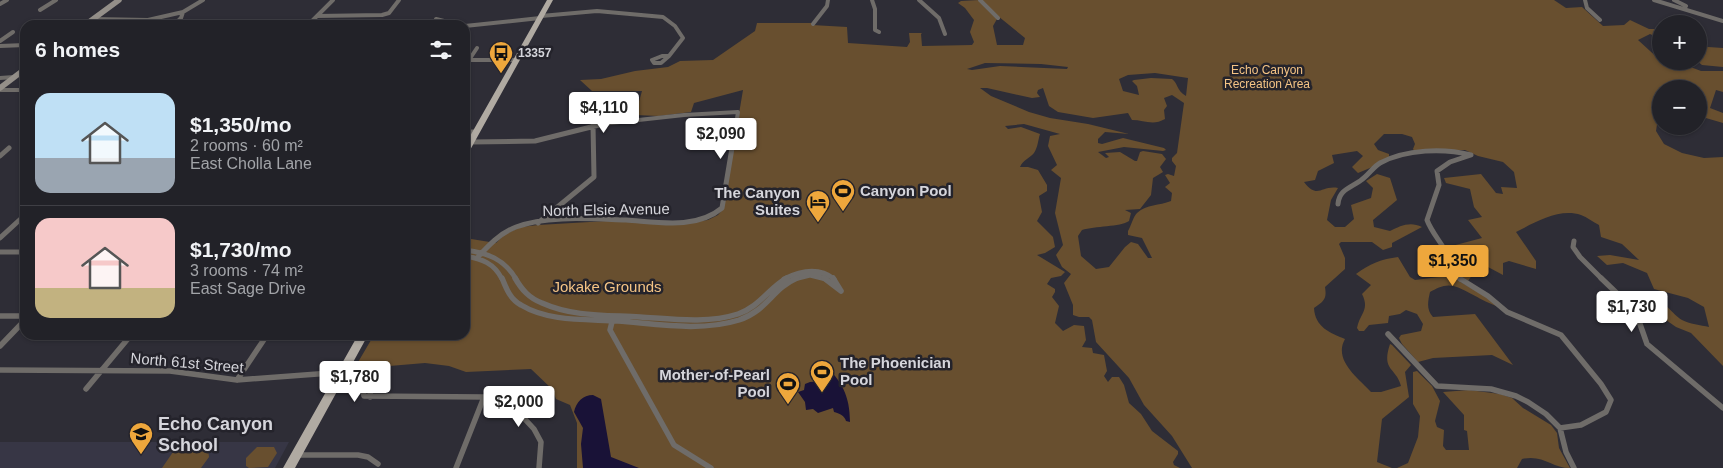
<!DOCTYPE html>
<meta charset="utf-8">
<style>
:root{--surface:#222228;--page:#2e2f34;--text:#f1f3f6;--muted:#a2a4a8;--line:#3f3f45;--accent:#eea73c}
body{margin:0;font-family:Helvetica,sans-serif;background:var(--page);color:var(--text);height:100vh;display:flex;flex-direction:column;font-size:19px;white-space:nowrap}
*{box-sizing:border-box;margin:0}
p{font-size:16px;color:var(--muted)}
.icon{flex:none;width:28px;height:28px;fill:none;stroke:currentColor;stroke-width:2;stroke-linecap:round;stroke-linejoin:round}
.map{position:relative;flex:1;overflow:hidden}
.panel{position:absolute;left:20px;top:20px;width:450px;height:320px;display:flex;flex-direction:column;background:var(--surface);border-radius:15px;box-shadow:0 1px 4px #0004,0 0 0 1px var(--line)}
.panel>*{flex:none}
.tools{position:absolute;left:1652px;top:15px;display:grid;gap:10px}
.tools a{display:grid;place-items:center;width:55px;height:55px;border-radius:50%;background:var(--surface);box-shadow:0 1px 4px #0004,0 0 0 1px var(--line);font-size:25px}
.price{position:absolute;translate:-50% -42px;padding:0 11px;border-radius:5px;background:#fff;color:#222;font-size:16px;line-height:32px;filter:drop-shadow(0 1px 2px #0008)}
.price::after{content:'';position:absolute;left:50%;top:30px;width:15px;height:11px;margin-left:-8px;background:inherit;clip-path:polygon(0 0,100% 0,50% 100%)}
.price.current{background:var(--accent);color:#111}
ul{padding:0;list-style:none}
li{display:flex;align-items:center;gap:15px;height:125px;padding:0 15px}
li+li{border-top:1px solid var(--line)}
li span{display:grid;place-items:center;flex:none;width:140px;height:100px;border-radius:15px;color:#555}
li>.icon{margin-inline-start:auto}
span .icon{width:60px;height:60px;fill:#fffc;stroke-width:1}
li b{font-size:21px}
h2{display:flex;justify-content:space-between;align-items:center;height:60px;padding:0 15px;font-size:21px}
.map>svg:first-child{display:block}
.built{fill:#373645}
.green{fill:#684f2f;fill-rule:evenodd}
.water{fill:#191237}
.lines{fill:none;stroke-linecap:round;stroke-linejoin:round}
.street-far2{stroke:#6f6c69;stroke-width:4}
.street-far1{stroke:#6f6c69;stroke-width:5}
.street{stroke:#6f6c69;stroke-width:5.5}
.secondary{stroke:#948f89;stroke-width:5.5}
.primary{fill:#b0aaa2;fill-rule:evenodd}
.labels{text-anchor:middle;stroke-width:5;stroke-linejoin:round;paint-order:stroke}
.far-poi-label{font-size:12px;font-weight:bold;fill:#d5d5db;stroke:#24232b;text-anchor:start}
.far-park-label{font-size:12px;fill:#f5c485;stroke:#24232b}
.poi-label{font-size:15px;font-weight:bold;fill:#d5d5db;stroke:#24232b;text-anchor:start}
.street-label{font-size:15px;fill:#d5d5db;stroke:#24232b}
.park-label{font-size:15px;fill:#f5c485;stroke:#24232b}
.near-poi-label{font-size:18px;font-weight:bold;fill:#d5d5db;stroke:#24232b;text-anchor:start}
</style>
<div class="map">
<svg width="1723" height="468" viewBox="0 0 1723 468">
<rect width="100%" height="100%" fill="#2e2d36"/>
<!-- built -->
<path class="built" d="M0,442H289L275,468H0Z"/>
<!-- green -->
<path class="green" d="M979,0L997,19L993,26L997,45H1023L1025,38L993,12L982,0H1554L1566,8L1582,7L1603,26L1624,25L1630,20L1649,29H1661V39L1650,34L1638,40L1661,61L1680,63L1701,71H1723V92L1716,90L1710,108L1723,113V123L1699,116V89H1661V118H1658L1656,131L1664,144L1682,153L1704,158L1723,157V366L1691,333L1676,327L1656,313L1649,301C1664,297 1670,313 1682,320C1689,324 1701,325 1709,327L1704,307L1688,298L1654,289L1647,273L1623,263L1607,265L1597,256L1610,255L1639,260L1622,244L1601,237L1599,225C1593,222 1587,217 1581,215C1559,208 1536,222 1516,232L1536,261V269L1509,261L1503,263V275L1488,267L1477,268L1468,281L1458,274L1448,247L1482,238L1468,220L1482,217L1474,207L1470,189L1446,183L1444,178L1481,174L1496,193L1503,194L1501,187L1517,188L1514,172L1503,162L1478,156L1465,150L1415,152L1413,149L1415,144L1412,137L1402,134H1384L1374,144L1378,150L1389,154V157L1370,168L1358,173L1352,167L1363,156L1357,151L1332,155L1334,163L1318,171L1315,180L1304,182C1318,200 1321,185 1338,188L1331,200L1327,220L1335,227H1345L1354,219L1351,205L1371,198L1373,188L1366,181L1377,174L1390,178L1397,200L1373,220L1374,227L1390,231C1400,226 1410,221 1422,227L1392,243V247L1383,250L1372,242H1341L1339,244L1345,258V269L1325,287C1327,299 1324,301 1314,308C1315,327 1330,333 1345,339C1333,360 1358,378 1371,392H1381L1401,386C1396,367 1381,371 1390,344L1392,345L1411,365L1405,372L1409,397L1382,419L1377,462L1392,468H1192L1172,436L1144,405L1129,378L1096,342L1092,320L1089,317H1079L1073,315V305L1064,283L1071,274L1062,267L1056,255L1063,245L1055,213L1061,178L1051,170L1057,165L1048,146L1050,136L1060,134L1024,124L1005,126L1008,129L1021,127L1040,134C1038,140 1038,147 1034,153C1030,158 1023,160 1020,167H1028L1038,170L1047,185V191L1039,196L1042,212L1037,221L1053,237L1055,247L1045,253L1037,255L1065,272L1061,276L1051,278L1047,284L1055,289V292L1052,297L1059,306L1055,323L1063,331L1074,325L1084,326L1086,340L1082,347L1092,348L1093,353L1104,355L1107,371L1104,376L1108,382L1112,377H1119L1124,385L1129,403L1141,414L1152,431L1178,451V454L1173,462L1174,465L1180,468H577V423L570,405L556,399L552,389L531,369L466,372L449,366L425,363L354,369L374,335H465V238L496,243L505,234L521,227L538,225L607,221L685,223L708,220L718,215L723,209L743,90L694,103L691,112L659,116L635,115L642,91H592L580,80L601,79L635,71L668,67L680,61L713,60L755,31L757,23H812V25L847,27L848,43L907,47L910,42L909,33H922L921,34L922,46L972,45L974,42L970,32L974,20L965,8L958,3L961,1ZM985,63L1041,64L1068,67L1067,69L1000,66L972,70L967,69ZM1155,73L1188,78L1186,96C1176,90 1178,83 1172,79L1151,78L1134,80L1132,81L1137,86L1139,95L1123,91L1119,79L1128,75ZM980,88H987L1032,98L1040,97L1037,93L1038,90L1043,88L1049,106L1058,112L1093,118L1128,113L1132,120C1144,120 1153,126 1165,119L1164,110L1167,106L1164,98L1172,95L1184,103L1177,153L1172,158V161L1176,166L1174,176L1168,174L1165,175L1170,183L1165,187L1172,193L1171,201C1159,206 1147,204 1137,213C1133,217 1131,226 1128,231V235L1142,238L1152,258H1148L1138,244L1131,242L1125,247L1109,267L1096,269L1081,256L1078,236L1082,230C1095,226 1120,227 1129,221L1131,213L1125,210L1140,209L1151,195L1153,178L1163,172L1160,167L1166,159L1162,154L1143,151L1140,152L1137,161H1135L1120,152L1105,153L1109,157L1106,158L1098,152L1124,147L1163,151L1166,150L1164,148L1123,138L1102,144L1098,143V139L1105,132L1129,134L1088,124L1050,118L1029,112L991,96Z
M1699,44L1708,47L1723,48V67L1702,65L1697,61H1699Z
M1398,257L1410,277L1415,280L1447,276L1448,271L1457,280L1485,296L1497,306C1483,302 1464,288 1453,286C1445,284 1437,288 1430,292C1428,301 1426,310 1433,317L1475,314L1513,365L1492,355L1433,358L1418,362L1402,344L1399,338L1401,335L1421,331L1423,324L1417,314L1406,310L1400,314L1389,316L1388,323L1369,325L1364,331H1359L1357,328C1360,313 1370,310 1362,294L1371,285L1356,274C1369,264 1382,259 1398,257Z
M1417,371L1432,386L1440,401L1435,421L1437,427L1444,430L1443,446L1446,450H1469L1467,431L1464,430V415L1443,392L1469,390L1500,394L1512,398L1523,408L1551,425L1557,433L1559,448L1570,468C1552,468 1543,454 1522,459L1517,468H1397L1408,463L1418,437L1420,416L1413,404V372Z
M257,447H274L277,453L268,467L249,468L246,466V458Z
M179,449H208L209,457L201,468H162L173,452Z"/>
<!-- water -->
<path class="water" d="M823,363C842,381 850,396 850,422L846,421C845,416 839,413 834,412L833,408L818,413L813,409L806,410L805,402L798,392L804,390L805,384L810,382L821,381L819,377L822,375L821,371L823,369L821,366Z
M593,395L601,399L611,457L639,468H583L581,444L583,428L574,412C576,402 583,395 593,395Z"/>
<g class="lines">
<!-- street-far2 -->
<path class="street-far2" d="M872,0L875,9V30L879,32
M919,0L939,18L945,34
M980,0L998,18
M1585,0L1587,8L1600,20
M1654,0L1723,21
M1674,0L1686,6
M0,4L7,0
M40,10L56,0
M317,16L382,15L389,13L399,0
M541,16L597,11L663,17L675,26L683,38L669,56
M93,19L148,20L183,12
M436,19L460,25
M813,24L827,6L828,0
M174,25L181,18L183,12L203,0
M308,25L333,0
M465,26L540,18
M0,41L13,32
M0,46L25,45
M662,56H669L661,63H654L652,60Z
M465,60H516
M469,60L477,48
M0,78L14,77
M0,90H25
M593,125L684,115L738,112L736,125"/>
<!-- street-far1 -->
<path class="street-far1" d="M465,132H476
M471,142L535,141L603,124
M0,156L9,148
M1338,204C1339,190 1350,188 1360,181C1368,176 1373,167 1380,163C1406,149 1444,148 1471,155L1450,162L1437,171L1439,185L1427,220C1432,233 1441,242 1447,254C1452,264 1453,271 1460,279
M538,223L594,177L593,125
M0,238L25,215
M1574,241L1573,247L1580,257L1602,279
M465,250C488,253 504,259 516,279
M0,252H25
M465,256C482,259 494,263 502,279
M477,258C488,246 500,233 516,227C547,215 593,219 626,220C657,222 696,230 722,208L736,124
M784,279C800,271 819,267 834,279
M794,279L810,275L826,279"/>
<!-- street -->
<path class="street" d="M502,278C506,288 510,299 521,305C549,322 586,319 618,321C657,324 701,332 739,320C768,310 772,289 797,278
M515,278C522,290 529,298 542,303C573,317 607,315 640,317C672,319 707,324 738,314C759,307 769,288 787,278
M824,278L841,291
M833,278L841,291
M1459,278L1488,296L1507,312L1561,335L1601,384L1611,400L1606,412L1581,425L1560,428
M1601,278L1626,302L1640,324L1647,344L1723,408
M0,316H25
M613,318L610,330L674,445L711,468
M1388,334L1437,386L1491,389L1516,396L1528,402L1546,414L1560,428L1566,452L1574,468
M0,346L25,320
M0,370L170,371L237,380L371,370L377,371V376L371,385L370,397
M349,373L361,384L364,396L484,397L497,398L510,403L534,429L541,442L539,468
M237,380L267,335
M86,389L131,335
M297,455H358L368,457L378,464
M456,468L484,397"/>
<!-- secondary -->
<path class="secondary" d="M85,25L119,0
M0,88L25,69"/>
<!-- primary -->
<path class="primary" d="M547,0H553L469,152L465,154V145Z
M358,335H368L295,468H283Z"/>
</g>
<!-- icons -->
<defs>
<g id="bus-pin" transform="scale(1.25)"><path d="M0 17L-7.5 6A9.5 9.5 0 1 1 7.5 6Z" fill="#eea73c" stroke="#24232b"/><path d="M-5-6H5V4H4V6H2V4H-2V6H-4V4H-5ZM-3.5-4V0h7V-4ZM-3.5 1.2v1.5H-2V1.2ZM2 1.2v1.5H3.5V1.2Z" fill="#111"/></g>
<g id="stadium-pin" transform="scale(1.25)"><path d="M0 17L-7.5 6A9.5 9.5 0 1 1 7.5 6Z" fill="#eea73c" stroke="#24232b"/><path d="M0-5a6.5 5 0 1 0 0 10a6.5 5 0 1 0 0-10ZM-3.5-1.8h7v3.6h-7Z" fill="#111"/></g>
<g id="hotel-pin" transform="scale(1.25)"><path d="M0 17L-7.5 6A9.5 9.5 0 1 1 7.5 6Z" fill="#eea73c" stroke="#24232b"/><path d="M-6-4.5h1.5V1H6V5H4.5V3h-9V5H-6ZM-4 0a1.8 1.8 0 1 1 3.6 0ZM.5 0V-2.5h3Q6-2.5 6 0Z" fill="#111"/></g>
<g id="school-pin" transform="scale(1.25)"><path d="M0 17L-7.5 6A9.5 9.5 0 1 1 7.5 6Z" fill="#eea73c" stroke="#24232b"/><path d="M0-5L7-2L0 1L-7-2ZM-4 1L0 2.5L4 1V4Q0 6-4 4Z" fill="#111"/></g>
</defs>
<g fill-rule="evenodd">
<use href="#bus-pin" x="501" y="53"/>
<use href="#stadium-pin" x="843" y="191"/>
<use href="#hotel-pin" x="818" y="202"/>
<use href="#stadium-pin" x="822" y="372"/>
<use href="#stadium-pin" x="788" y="384"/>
<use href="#school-pin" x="141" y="434"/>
</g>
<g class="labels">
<!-- far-poi labels -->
<g class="far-poi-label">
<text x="518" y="57">13357</text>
</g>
<!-- far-park labels -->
<g class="far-park-label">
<text x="1267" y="74">Echo Canyon<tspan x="1267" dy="14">Recreation Area</tspan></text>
</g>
<!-- poi labels -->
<g class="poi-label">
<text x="860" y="196">Canyon Pool</text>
<text x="800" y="198" text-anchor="end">The Canyon<tspan x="800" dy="17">Suites</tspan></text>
<text x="840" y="368">The Phoenician<tspan x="840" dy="17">Pool</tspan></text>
<text x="770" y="380" text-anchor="end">Mother-of-Pearl<tspan x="770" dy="17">Pool</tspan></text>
</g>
<!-- street labels -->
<g class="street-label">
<text transform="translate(606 210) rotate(-1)" y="5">North Elsie Avenue</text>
<text transform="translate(187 363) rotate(5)" y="5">North 61st Street</text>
</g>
<!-- park labels -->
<g class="park-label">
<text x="607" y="292">Jokake Grounds</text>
</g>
<!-- near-poi labels -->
<g class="near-poi-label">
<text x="158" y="430">Echo Canyon<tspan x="158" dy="21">School</tspan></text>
</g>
</g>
</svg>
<div class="tools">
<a>+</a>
<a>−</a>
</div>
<b class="price" style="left:604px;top:134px">$4,110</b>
<b class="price" style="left:721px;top:160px">$2,090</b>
<b class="price current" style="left:1453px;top:287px">$1,350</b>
<b class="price" style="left:1632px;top:333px">$1,730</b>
<b class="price" style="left:355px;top:403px">$1,780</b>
<b class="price" style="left:519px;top:428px">$2,000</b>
<section class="panel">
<h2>6 homes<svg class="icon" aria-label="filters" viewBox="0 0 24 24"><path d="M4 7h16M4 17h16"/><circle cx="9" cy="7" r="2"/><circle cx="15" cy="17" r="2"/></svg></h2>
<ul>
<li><span style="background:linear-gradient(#bfe0f5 65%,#9aa5b1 0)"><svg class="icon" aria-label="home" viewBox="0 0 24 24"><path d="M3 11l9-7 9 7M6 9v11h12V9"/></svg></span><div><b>$1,350/mo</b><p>2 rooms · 60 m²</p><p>East Cholla Lane</p></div></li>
<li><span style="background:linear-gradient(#f6c9c9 70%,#c2b280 0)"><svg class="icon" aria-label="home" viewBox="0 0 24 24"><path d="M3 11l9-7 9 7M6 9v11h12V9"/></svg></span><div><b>$1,730/mo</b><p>3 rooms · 74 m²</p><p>East Sage Drive</p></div></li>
</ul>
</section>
</div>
